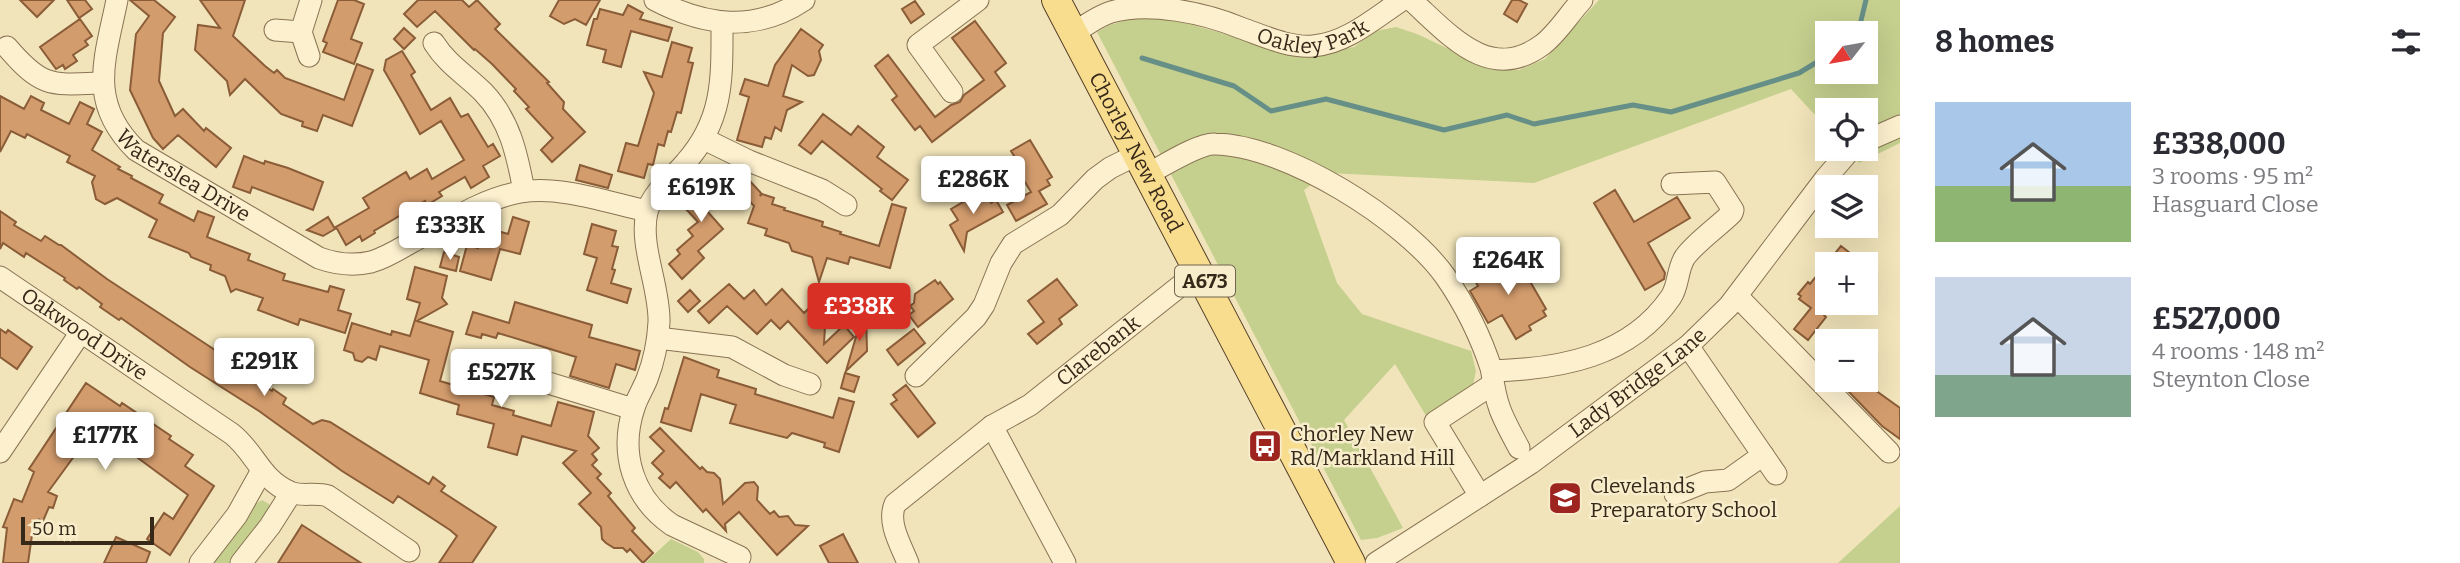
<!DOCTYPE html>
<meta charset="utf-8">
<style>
:root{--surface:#fff;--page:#f2f2f3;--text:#2b2b33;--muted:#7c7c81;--accent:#d93025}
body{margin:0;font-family:Bitter,serif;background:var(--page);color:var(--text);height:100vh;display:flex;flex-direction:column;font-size:26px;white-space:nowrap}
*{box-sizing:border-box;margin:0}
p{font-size:23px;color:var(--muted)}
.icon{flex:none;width:38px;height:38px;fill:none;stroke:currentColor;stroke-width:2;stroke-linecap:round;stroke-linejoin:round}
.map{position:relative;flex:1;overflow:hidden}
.sheet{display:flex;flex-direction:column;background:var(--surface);width:560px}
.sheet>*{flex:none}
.needle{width:46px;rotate:239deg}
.fabs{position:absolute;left:1815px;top:21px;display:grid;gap:14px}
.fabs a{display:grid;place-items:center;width:63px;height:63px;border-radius:0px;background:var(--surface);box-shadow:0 7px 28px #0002;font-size:35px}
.scale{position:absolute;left:21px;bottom:18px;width:133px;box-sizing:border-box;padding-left:7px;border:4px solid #37291a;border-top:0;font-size:19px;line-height:24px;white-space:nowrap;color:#37291a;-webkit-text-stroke:5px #f8edcb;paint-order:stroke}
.price{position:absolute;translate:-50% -60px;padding:0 16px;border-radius:7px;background:#fff;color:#222;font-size:23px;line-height:46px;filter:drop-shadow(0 2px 4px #0008)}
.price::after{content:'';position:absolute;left:50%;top:42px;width:21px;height:16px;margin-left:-10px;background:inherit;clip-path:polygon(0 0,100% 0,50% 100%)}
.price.selected{background:var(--accent);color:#fff}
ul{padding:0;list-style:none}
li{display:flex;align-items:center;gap:21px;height:175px;padding:0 35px}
li span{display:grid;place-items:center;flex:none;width:196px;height:140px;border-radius:0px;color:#555}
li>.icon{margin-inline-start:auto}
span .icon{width:84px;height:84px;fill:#fffc;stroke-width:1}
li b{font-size:30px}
h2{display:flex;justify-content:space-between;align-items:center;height:84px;padding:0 35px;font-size:30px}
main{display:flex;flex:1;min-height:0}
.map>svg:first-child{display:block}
.green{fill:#c5cf8e;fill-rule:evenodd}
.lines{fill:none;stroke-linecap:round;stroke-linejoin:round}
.stream{stroke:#668f87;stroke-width:5}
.building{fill:#d39c6d;stroke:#8a5c37;stroke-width:2}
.minor-casing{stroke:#897353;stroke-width:23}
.major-casing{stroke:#564029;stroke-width:30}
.minor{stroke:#fcf0ce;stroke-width:21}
.major{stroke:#f9dd8e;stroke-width:28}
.labels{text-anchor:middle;stroke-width:5;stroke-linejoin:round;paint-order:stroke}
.shield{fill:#f8edcb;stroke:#71644f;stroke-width:2}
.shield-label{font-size:19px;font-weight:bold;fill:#37291a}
.street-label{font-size:21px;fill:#37291a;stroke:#f8edcb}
.poi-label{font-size:21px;fill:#37291a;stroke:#f8edcb;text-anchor:start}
</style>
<main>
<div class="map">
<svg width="1900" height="563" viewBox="0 0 1900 563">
<rect width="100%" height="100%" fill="#f1e4ba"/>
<!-- green -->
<path class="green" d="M1599,0H1900V143L1859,163L1847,149H1866V110H1827V128L1791,89L1534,183L1327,173L1304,190L1337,283L1362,314L1471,351L1476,371L1473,385L1428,419L1395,364L1344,420L1403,528L1377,538L1361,540L1097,32L1110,25L1127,20L1156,15L1306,56L1354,47L1376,31L1396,27L1417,34L1493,70H1519L1545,59ZM1827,33H1866V72H1827Z
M262,500L269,504L270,508L232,563H210L254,505Z
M1900,506V563H1838Z
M671,539L698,552L704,559V563H645Z"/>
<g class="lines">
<!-- stream -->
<path class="stream" d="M1858,33L1866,0
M1142,58L1234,86L1271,111L1326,99L1444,130L1507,115L1534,124L1633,105L1671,112L1799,73L1827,56"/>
</g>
<!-- building -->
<path class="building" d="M20,0H54L37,17Z
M67,0H85L92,9L79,18Z
M130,0H154L175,17L163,33L159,81L175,116L183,109L204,131L206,128L231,148L216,167L178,135L163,149L153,138L130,90L136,34L149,16Z
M200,0H245L233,36L265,66L274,73L277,70L285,78L344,100L357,64L373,70L352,126L323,115L317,131L302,126L303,122L281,114L245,79L230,95L227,81L195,50L198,25L220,28Z
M338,0H354L364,4L351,39L362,43L354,64L323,52L327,43L323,41Z
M418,0H462L469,7L477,0L500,24L495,29L549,82L547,83L564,102L563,109L585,132L552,162L541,150L553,138L526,109L529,107L514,91L516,89L492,64L475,49L474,50L435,11L417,27L404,14Z
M559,0H600L586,25L575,19L564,24L550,16Z
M1512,0H1519L1527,4L1517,22L1504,14Z
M915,1L924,14L911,23L902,9Z
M628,5L643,13L640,19L672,28L668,41L631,31L621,67L603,62L606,50L587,45L594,19H597L600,9L623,15Z
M80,19L92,36L85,41L88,45L73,55L77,61L65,69L63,65L56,69L40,47Z
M975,21L1006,63L995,72L1005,86L932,142L920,126L915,130L892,100L897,96L875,66L888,55L935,117L951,105L960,102L964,95L984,80L952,38Z
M404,28L415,38L404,49L394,39Z
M801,29L823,45L819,51L821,60L814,75L808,76L792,65L783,96L802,102L787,110L781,131L775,127L771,139L765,137L762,147L737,140L749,97L740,94L745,79L768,86L775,65Z
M672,42L692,48L688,62L693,63L681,113L677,112L671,132L668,131L664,146L658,144L653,165L648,164L644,178L618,171L626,143L638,146L654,93L644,72L662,77Z
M402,51L415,72L411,75L431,110L450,98L461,117L468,114L488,147L493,144L500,156L483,166L489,177L471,188L465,177L439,192L442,196L427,205L425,201L374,231L375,233L362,241L360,236L346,245L336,227L369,208L363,198L406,172L410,179L427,169L432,179L464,160L441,121L420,134L403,103L384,70L386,60Z
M0,96L24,109L31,96L44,103L41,110L69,124L80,102L94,109L87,124L102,132L92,150L120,167L118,169L132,176L131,178L163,195L159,203L194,221L198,211L214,217L207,237L250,254L248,260L285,274L283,280L328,292L330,286L344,290L338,310L351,314L345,333L300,319L298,325L258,310L263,298L236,289L231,292L225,276L210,270L211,265L191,257L189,253L149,237L157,220L117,198L105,204L96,199L92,182L95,176L67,162L70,156L27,134L25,138L11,131L0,152Z
M823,114L851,135L858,126L884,147L877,157L908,180L892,200L880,191L882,189L822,141L811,154L799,145Z
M1030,140L1052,177L1047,180L1050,185L1039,191L1047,204L1016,221L1007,205L1031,192L1014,164L1018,162L1011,151Z
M244,156L264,164L265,161L288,168L323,182L313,210L252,187L250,193L233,187Z
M580,165L612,175L608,188L576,180Z
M722,173L734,186L707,211L723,229L698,251L704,258L682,279L669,264L680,254L677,250L693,236L688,230L698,222L685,208L700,194L696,189L707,179L711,183Z
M747,178L761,193L760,196L762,194L774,198L772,204L785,208L784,210L823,222L822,226L841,232L840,234L879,246L892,204L906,208L890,268L850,257L848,264L827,258L819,282L812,257L792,251L789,243L765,235L767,229L748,223L754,206L737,187Z
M1615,190L1634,222L1677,197L1690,218L1648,243L1665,273L1664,279L1645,290L1594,203Z
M979,193L982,200L987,197L991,203L996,200L1003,212L967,232L964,251L950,225L958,220L951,209Z
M0,211L16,222L14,225L41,241L45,236L59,245H61L107,279L212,348L272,391L273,389L286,398L283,404L313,424L322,420L330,422L429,484L433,477L445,486L441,491L496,527L472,563H439L457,536L450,530L398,496L393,503L342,471L259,411L190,367L121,318L119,320L100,307L102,304L79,287L77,289L64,280L65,278L26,253L24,257L3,243L0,249Z
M328,217L335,229L323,236L307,230Z
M513,217L529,222L520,254L500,249L491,280L460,271L467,245L478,248L484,227L508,234Z
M592,224L616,231L612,246L618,247L612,269L615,270L611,283L631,289L627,303L587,290L597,258L584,254Z
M1841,246L1864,264H1827V305L1821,312L1826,317L1808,340L1794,329L1811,308L1799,299L1801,296L1798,294L1808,282L1810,284Z
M444,252L459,257L456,271L440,267Z
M1508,257L1514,268L1520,264L1546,309L1543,311L1546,316L1529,326L1531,330L1516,339L1502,315L1488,323L1470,291L1478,286L1472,275L1490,264L1491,267Z
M415,267L447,276L442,298L447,304L417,321L453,332L440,381L494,397L492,405L514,411L513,415L551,426L558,402L594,412L588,436L599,448L592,454L597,460L592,465L601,474L597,478L611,493L608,496L635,528L632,531L653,553L643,563L630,549L627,552L623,548H614L606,543L602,539L601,527L579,504L591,493L563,463L576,451L522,436L517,455L488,447L494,424L457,414L459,405L420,393L429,360L380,346L376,360L368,357L362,362L355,360L353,353L344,350L352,323L391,335L392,331L410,336L420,303L407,299Z
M1057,279L1077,305L1059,319L1062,324L1037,344L1028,334L1044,322L1028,301Z
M935,280L938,284L940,282L953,299L918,327L909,315L914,311L910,306L914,303L915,294Z
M729,284L744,299L754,290L766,305L782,289L804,313L827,291L824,344L844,325L854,337L827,363L788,321L780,329L771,320L757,334L727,306L709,323L698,311Z
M690,290L700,301L688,312L678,301Z
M515,302L592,325L589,337L640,351L635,370L616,364L609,388L570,376L576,357L498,333L496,338L482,334L481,338L466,334L473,312L509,323Z
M863,313H866L867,351L846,371Z
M0,329L6,333L8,330L32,347L17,369L0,357Z
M914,329L925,343L898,365L887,350Z
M684,357L719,370L717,377L756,389L755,394L833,418L839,398L854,402L839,452L824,447L825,443L792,433L787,438L730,423L736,405L701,394L691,431L661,422L665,408L668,409Z
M845,373L859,377L854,392L841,388Z
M1856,380H1861L1900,408V439L1882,426L1848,391Z
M86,383L120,406L122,403L171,436L169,439L193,455L185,466L214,486L170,555L147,539L164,513L173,519L188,495L138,458L142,452L90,417L68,450L75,455L48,492L57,496L53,508L49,507L43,521L38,519L32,535L28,563H3L7,528L3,527L14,499L22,502L34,472L29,469Z
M906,385L935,423L918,437L891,404L897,400L893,395Z
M660,428L700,469L702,467L707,472L714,473L720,479L723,504L745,483L754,482L758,487L757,500L770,514L774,511L779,517L788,516L795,525L808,526L777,555L739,512L725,524L726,531L706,509L703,512L676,482L670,488L659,478L663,474L652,463L664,451L650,437Z
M302,525L336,547L361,563H278Z
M843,534L858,563H829L820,546Z
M116,537L150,552L146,563H104Z"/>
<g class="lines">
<!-- minor casing -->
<g class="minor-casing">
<g id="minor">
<path id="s1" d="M117,0C105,59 87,102 136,150L319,258C336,264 354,266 371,262C385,258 398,250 410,243C446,224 480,199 521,192C559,185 610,203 647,211"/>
<path d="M655,0C705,26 755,33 804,0"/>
<path d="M1411,0C1449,34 1489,84 1542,45C1557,34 1569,14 1582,0"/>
<path d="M722,23C722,77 724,119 686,162C673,178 653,191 647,212C639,246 660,287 659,322C658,341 654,361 647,379C643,389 637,398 634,408C619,453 633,498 672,525L740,557"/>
<path d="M275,30L301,32"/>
<path id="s2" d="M1073,33C1085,26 1098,16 1111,12C1149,1 1205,13 1241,28C1264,36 1289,48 1313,46C1347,43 1375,18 1402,0"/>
<path d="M434,43C447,64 466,75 483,92C510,120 517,154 524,191"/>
<path d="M7,47C42,88 51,85 102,83"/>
<path d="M309,56L301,32L311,0"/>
<path d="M952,92L918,45L978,0"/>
<path d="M704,139L749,161L822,190L846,205"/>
<path d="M1866,141L1900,126"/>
<path d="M1148,174C1163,166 1199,143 1215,144C1286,145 1405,220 1445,276C1466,306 1481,337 1492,371C1560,369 1630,357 1671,297C1679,285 1677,269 1685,257C1696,242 1719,226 1732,213L1733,210L1715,182L1672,184"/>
<path id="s3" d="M0,277L232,434C255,452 261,480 290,492C300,497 316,492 328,496L409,551"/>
<path d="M1737,296L1889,452"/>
<path d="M658,338L732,347L784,375L810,384"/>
<path d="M1688,346L1776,474"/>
<path d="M493,366L633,409"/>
<path d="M1492,373C1496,407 1503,418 1519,448"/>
<path d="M916,376L976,317L984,305L1001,263L1013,244L1060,215L1095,179L1110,168L1138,154"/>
<path d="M992,426L1065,563"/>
<path d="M0,452L81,332"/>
<path d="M1675,494L1705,482L1728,480L1763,455"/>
<path d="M1480,496L1435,422L1493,384"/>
<path d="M200,563L237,515L261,472"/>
<path d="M241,563L270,526L291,493"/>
<path id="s4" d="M908,563C901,545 887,523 895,504L992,426L1030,405L1199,271"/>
<path id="s5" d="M1376,563L1531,463L1688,346L1729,306L1825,179L1851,149"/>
</g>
</g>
<!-- major casing -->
<g class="major-casing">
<g id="major">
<path id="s6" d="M1056,0L1351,563"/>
</g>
</g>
<!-- minor -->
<use href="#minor" class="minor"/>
<!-- major -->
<use href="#major" class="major"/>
</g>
<!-- icons -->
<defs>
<g id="bus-square" transform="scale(1.75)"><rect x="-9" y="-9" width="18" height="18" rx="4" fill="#9d241f" stroke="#f8edcb"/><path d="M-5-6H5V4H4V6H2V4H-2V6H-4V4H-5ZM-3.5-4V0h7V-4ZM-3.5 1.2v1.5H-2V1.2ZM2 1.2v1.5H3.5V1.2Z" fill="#fff"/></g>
<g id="school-square" transform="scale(1.75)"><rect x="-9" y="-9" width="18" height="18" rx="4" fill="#9d241f" stroke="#f8edcb"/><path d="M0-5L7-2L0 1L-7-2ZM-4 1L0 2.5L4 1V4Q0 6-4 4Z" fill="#fff"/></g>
</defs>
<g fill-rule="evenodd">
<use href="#bus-square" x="1265" y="446"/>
<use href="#school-square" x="1565" y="498"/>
</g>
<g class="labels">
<!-- shield labels -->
<rect class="shield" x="1175" y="265.5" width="60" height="31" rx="5"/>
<g class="shield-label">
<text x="1205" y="288">A673</text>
</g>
<!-- street labels -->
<g class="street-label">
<text dy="7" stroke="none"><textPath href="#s2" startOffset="252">Oakley Park</textPath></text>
<text dy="7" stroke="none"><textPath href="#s6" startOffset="172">Chorley New Road</textPath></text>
<text dy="7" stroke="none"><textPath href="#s1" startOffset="214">Waterslea Drive</textPath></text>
<text dy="7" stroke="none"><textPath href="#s3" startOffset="102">Oakwood Drive</textPath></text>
<text dy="7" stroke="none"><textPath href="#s4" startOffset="317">Clarebank</textPath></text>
<text dy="7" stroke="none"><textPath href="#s5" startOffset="318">Lady Bridge Lane</textPath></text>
</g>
<!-- poi labels -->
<g class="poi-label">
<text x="1290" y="441">Chorley New<tspan x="1290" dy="24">Rd/Markland Hill</tspan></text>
<text x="1590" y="493">Clevelands<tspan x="1590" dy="24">Preparatory School</tspan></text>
</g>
</g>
</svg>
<div class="fabs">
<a><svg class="needle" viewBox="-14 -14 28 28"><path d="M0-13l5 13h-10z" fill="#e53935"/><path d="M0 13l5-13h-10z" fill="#7c7c81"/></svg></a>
<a><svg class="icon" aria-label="locate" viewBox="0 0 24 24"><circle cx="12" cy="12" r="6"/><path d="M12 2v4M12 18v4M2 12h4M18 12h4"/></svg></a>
<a><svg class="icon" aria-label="layers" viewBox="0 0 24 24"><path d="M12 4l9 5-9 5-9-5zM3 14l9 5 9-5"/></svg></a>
<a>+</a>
<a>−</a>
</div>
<div class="scale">50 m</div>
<b class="price" style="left:973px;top:216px">£286K</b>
<b class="price" style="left:701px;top:224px">£619K</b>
<b class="price" style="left:450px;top:262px">£333K</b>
<b class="price" style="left:1508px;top:297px">£264K</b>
<b class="price selected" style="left:859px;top:343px">£338K</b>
<b class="price" style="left:264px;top:398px">£291K</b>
<b class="price" style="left:501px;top:409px">£527K</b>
<b class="price" style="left:105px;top:472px">£177K</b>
</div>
<section class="sheet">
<h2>8 homes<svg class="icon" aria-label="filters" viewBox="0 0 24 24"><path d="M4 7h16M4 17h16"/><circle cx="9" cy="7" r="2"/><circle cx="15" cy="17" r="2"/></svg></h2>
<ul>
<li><span style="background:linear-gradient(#a9c7e8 60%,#8fb573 0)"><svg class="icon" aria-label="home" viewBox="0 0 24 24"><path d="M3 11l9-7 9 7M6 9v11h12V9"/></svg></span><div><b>£338,000</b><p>3 rooms · 95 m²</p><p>Hasguard Close</p></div></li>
<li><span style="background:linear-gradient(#c9d6e8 70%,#7fa58c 0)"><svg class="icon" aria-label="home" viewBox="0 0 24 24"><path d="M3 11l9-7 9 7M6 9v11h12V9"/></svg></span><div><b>£527,000</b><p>4 rooms · 148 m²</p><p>Steynton Close</p></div></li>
</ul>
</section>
</main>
